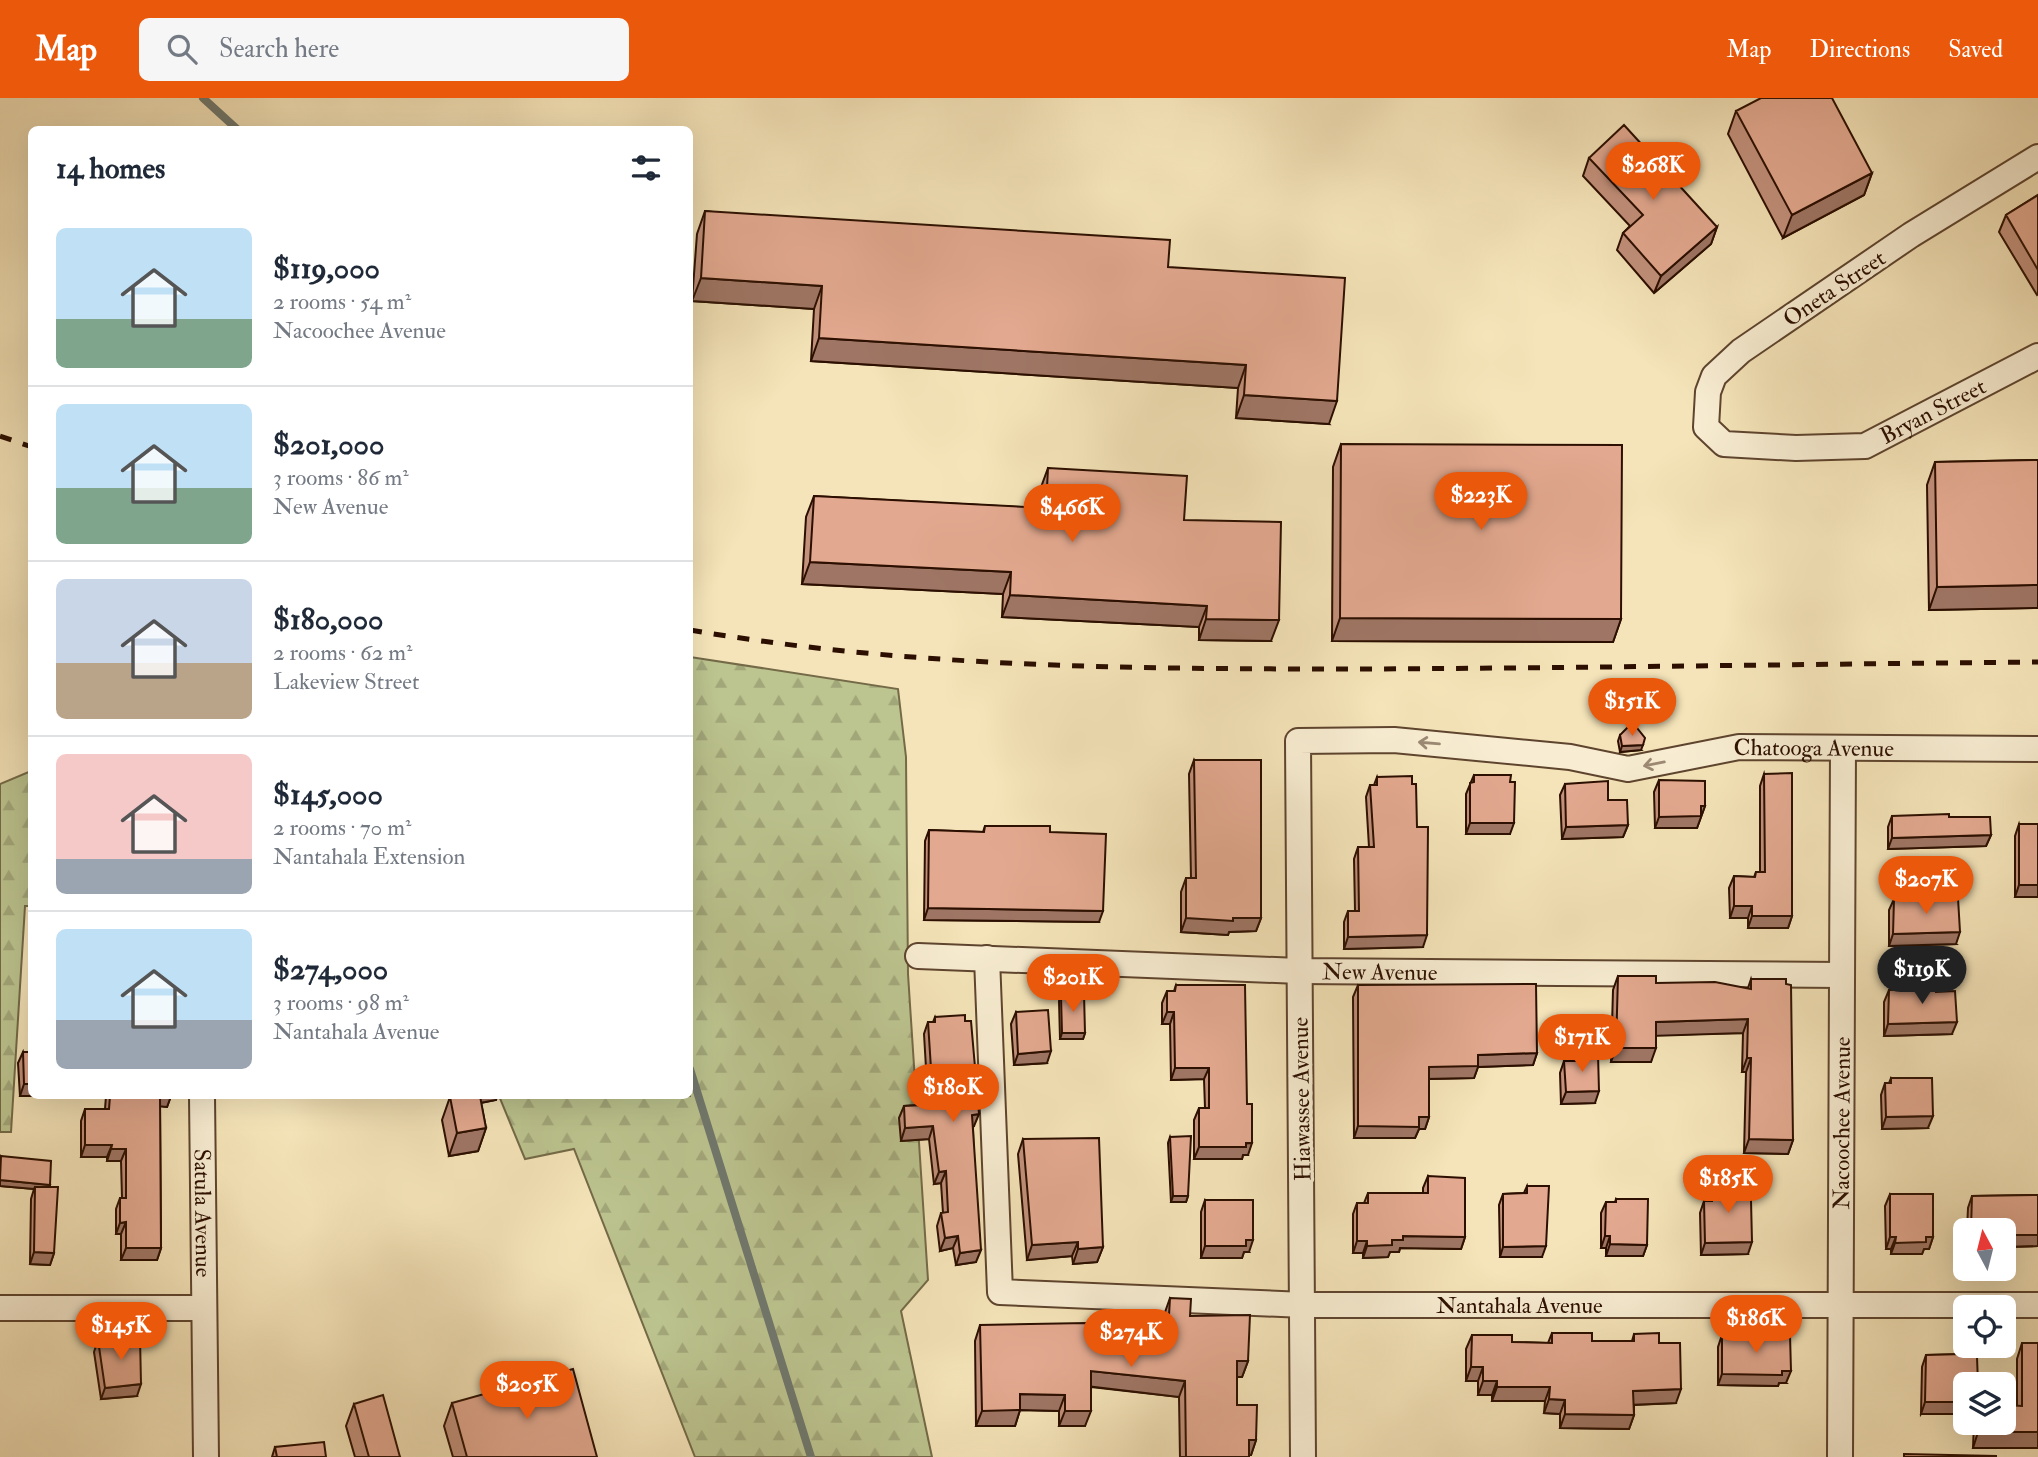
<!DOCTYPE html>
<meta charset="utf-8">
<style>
:root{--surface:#fff;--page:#f6f6f7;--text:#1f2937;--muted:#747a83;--line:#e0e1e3;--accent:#ea580c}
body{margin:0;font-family:"IM FELL Double Pica",serif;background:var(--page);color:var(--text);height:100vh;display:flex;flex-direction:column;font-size:26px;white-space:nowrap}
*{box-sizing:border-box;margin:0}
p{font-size:23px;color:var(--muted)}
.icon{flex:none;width:38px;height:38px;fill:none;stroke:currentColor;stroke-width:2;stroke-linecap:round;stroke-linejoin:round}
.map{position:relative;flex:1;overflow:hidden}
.sheet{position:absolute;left:28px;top:28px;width:665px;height:973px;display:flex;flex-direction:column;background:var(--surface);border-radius:10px;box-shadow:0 7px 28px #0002}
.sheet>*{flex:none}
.needle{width:46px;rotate:353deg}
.buttons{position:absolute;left:1953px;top:1120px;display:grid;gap:14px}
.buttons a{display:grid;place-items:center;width:63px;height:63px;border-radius:10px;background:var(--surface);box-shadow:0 7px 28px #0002;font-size:35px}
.price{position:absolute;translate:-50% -60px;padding:0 16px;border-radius:24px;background:var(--accent);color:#fff;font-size:23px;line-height:46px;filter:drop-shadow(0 2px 4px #0008)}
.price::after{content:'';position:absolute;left:50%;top:42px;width:21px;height:16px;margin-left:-10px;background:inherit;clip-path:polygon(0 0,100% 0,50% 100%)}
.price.active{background:#222;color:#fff}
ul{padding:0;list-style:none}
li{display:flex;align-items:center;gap:21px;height:175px;padding:0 28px}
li+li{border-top:2px solid var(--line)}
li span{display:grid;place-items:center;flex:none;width:196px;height:140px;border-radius:10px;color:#555}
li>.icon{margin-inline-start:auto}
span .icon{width:84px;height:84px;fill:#fffc;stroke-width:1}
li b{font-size:30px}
h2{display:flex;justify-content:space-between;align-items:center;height:84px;padding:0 28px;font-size:30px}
header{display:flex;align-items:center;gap:42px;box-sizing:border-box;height:98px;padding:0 35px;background:var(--accent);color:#fff}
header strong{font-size:33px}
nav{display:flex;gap:38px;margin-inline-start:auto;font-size:24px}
.search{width:490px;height:63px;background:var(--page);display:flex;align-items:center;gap:18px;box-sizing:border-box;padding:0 24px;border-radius:10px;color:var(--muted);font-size:26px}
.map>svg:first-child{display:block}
.forest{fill:url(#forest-firs);stroke:#746a48;stroke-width:2}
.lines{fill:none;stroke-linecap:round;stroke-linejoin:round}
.stream{stroke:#70786d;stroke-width:8}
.street-casing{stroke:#5e442e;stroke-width:28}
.street{stroke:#f8edd2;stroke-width:24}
.rail{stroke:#2c0f00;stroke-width:5;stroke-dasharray:12 12;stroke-linecap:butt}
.wall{fill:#c3917c;stroke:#2c0f00;stroke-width:2}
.shaded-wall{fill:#9f7665;stroke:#2c0f00;stroke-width:2}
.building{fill:#e3a990;stroke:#2c0f00;stroke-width:2}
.oneway{stroke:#9c8974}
.labels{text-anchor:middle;stroke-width:7;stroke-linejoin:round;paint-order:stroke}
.street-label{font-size:23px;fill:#2c0f00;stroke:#f8edd2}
</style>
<header>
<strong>Map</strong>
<div class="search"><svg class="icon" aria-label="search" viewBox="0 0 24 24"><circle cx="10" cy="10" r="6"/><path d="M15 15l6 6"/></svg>Search here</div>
<nav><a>Map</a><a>Directions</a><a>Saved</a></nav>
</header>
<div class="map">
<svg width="2038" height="1359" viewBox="0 0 2038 1359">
<defs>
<pattern id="forest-firs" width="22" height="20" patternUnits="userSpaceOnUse" patternTransform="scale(1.75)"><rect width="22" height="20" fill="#bcc48f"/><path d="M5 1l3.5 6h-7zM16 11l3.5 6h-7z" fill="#a2a77a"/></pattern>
</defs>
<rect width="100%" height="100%" fill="#f5e4b9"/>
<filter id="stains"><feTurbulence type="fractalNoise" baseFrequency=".00286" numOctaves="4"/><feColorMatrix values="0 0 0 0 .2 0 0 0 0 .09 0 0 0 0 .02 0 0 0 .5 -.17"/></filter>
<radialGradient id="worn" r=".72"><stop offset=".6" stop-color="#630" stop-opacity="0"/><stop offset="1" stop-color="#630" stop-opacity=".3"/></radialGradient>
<!-- forest -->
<path class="forest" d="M690,559L898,591L906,659L908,876L928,1182L901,1213L932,1359H695L574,1051L525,1061L499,998H690Z
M31,673V808H25L11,1034H0V686Z"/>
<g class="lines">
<!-- stream -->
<path class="stream" d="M203,0L238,32
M690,971L811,1359"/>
<!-- street casing -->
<g class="street-casing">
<g id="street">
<path id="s1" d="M2038,59L1911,137L1741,253L1714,278L1708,294L1706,329L1724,346L1796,350L1865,348L2038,258"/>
<path id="s2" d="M918,858L1299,873L1841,877"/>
<path id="s3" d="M987,860L1000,1194L1304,1207H2038"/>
<path id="s4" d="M202,998L206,1359"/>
<path d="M0,1210H204"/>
<path id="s5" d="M1303,1359L1298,643L1394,642L1570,659L1628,671L1739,649L2038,651"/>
<path id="s6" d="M1840,1359L1843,650"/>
</g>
</g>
<!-- street -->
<use href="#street" class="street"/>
<!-- rail -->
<path class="rail" d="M0,338L32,349
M690,532C911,570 1135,571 1359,571C1586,570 1812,566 2038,564"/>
</g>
<!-- wall -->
<path class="wall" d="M1736,13L1872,75L1864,97L1783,140L1728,36Z
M1589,60L1717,129L1711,146L1654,195L1617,152L1623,135L1630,128L1583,78Z
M2038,97V196L2037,197L1999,134L2006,117Z
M705,113L1168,169L1329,326L1236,320L1238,290L811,263L814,211L692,203L697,136Z
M1341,346L1621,521L1613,544L1332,543L1333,369Z
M2038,362V510L1929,512L1927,387L1935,364Z
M1048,370L1184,422L1271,543L1199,542V529L1002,519L1003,496L802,486L806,419L814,398L1039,410L1040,392Z
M1620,637L1641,652L1620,654L1618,643Z
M1194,662L1261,820L1256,833L1229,834L1228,837L1181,834V794L1186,780H1191L1189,676Z
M1764,676L1792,818L1788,830H1748V820H1730L1729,790L1734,778L1754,779L1756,774H1760V688Z
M1474,677L1510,684V736H1466V696Z
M1377,679L1423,849L1344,851V824L1348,813H1355L1354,761L1358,749H1369L1366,699L1370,687H1374Z
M1659,682L1705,708L1697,730H1655L1654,694Z
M1565,686L1608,702L1628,727L1623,739L1562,741L1560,697Z
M1892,718L1949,719L1991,737L1986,748L1888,751V729Z
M2019,726L2038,799H2015V738Z
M985,728L1050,734L1099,824L924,822L925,743L929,732L983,734Z
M1894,801L1956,846L1889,848V812Z
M1618,878L1656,885L1748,890L1751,881L1793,1042L1788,1056L1744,1055L1746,974H1742L1743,935L1656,937L1651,964H1611L1613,892Z
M1176,887L1248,1057H1243L1242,1061H1194V1022L1199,1010H1205L1204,981L1171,982L1170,926H1162V905L1167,893H1174Z
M1358,887L1537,955L1533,967L1478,969L1474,980L1429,981V1019L1425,1031H1419L1415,1040H1354L1353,899Z
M1889,892L1936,894L1952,936L1884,938V904Z
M1061,898L1085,935L1083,941H1060L1059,903Z
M1016,914L1047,965L1014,967L1011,926Z
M935,919L974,1028L973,1029L976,1164L956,1167L953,1150L940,1153L937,1128L941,1115H943L941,1085L934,1086L929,1041L901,1043L899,1020L904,1008L918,1007L917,1000L921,987H927L924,936L928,924H933Z
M23,954L32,998H34H20L18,965Z
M1577,957L1595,1005L1561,1006L1560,975L1564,963H1575Z
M1891,980L1928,1030L1882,1031L1881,997L1885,985H1889Z
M106,998H171L167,1009L160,1008L161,1150L157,1162H121V1136H116V1111L120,1100H122L121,1063H107V1059H81V1023L85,1011H105Z
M457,998H497L496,1002L481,1005L486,1030L478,1053L449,1058L442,1022L450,999Z
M1170,1039L1188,1098L1186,1104H1171L1168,1045Z
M1023,1041L1103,1149L1097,1164L1073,1166L1072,1158L1027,1162L1018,1056Z
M1,1058L49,1089L54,1155L50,1167L30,1166L31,1101L34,1091L0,1088Z
M1428,1078L1465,1139L1461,1151L1400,1150L1399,1154H1390L1388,1159L1363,1160V1155H1353V1116L1357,1105H1364L1368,1095H1423V1090Z
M1712,1087L1748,1156L1701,1157L1700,1115L1704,1103H1708V1098Z
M1527,1088L1542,1159H1500L1499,1107L1503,1096L1524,1095Z
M1890,1096L1933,1139L1929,1151H1924L1922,1156H1891V1151H1886L1885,1108Z
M2038,1097V1148L2006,1149L2004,1156V1132H1967L1968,1110L1972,1098Z
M1616,1101L1647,1147L1643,1158H1606V1150H1601V1115L1606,1104H1615Z
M1205,1102L1249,1154H1244L1242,1160H1201V1114Z
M1170,1200L1190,1218L1248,1263L1242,1279H1237V1307L1256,1342L1251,1357H1249V1359H1180L1179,1299L1091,1289L1085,1328H1059V1313L1020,1312L1015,1328H976L975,1243L980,1227L1086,1236L1121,1241V1236L1127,1220L1130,1221L1132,1213L1164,1217Z
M1552,1235L1592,1243H1632L1634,1236L1659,1245L1676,1305L1634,1307V1317L1629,1331L1560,1330V1316L1544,1315L1545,1303H1492V1297H1478V1283H1466V1251L1472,1237L1512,1244L1548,1245Z
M1722,1237L1786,1285H1779L1778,1288L1718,1287V1249Z
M98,1242L137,1298L101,1301L94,1254Z
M2022,1245H2038V1350H1973L1974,1325H2004L2017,1308V1261Z
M1964,1256L1921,1316L1922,1269L1926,1257Z
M452,1305L597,1359H453L444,1328Z
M354,1306L400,1359H355L346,1328Z
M275,1349L326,1359H272Z"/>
<!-- shaded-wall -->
<path class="shaded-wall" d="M1872,75L1864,97L1783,140L1792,117Z
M1717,129L1711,146L1654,195L1661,178Z
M701,180L822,188L814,211L692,203Z
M819,240L1246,267L1238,290L811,263Z
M1244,297L1337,303L1329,326L1236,320Z
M810,464L1011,474L1003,496L802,486Z
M2038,487V510L1929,512L1937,489Z
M1010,497L1207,508L1199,529L1002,519Z
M1340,520L1621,521L1613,544L1332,543Z
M1206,521L1279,522L1271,543L1199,542Z
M1643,647L1641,652L1620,654L1622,648Z
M1701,708H1705L1697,730H1655L1659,719Z
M1470,725H1514L1510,736H1466Z
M1628,727L1623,739L1562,741L1566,729Z
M1991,737L1986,748L1888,751L1892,740Z
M2019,787H2038V799H2015Z
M1734,808H1752L1748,820H1730Z
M928,810L1103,813L1099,824L924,822Z
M1752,818H1792L1788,830H1748Z
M1186,820H1261L1256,833L1229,834L1228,837L1181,834Z
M1960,834L1956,846L1889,848L1893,836Z
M1427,837L1423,849L1344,851L1348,839Z
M1167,914H1174L1170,926H1162Z
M1748,921L1743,935L1651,938L1656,924Z
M1957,924L1952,936L1884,938L1888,926Z
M1062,935H1085L1083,941H1060Z
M1616,950H1656L1651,964H1611Z
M1051,953L1047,965L1014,967L1018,956Z
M1537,955L1533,967L1478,969L1474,980L1425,981L1429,969L1478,957Z
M1747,960H1751L1746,974H1742Z
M1175,970H1209L1204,981L1171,982Z
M24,986H32V998H34H20Z
M1599,993L1595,1005L1561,1006L1566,994Z
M160,998H171L167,1009L156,1008Z
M472,998H497L496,1002L469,1007Z
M979,1016L974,1028L967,1029L972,1017Z
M1933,1018L1928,1030L1882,1031L1886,1019Z
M1419,1019H1429L1425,1031H1419L1415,1040H1354L1358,1028Z
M933,1028L929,1041L901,1043L905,1030Z
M486,1030L478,1053L449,1058L457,1035Z
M1749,1041L1793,1042L1788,1056L1744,1055Z
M1252,1045L1248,1057H1243L1242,1061H1194L1199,1049Z
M85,1047H112L107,1059H81Z
M111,1051H126L121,1063H107Z
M946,1073L941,1085L934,1086L939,1074Z
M0,1082L50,1087L47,1093L35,1089L34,1091L0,1088Z
M1173,1098H1188L1186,1104H1171Z
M126,1124L121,1136H116L120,1125Z
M2007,1137H2038V1148L2006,1149L2004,1156V1147Z
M958,1138L953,1150L940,1153L945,1140Z
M1403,1138L1465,1139L1461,1151L1400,1150L1399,1154H1390L1388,1159L1363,1160L1367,1148L1392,1142Z
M1605,1138H1610L1606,1150H1601Z
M1890,1139H1896L1891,1151H1886Z
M1926,1139H1933L1929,1151H1924L1922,1156H1891L1895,1145Z
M1246,1142H1253L1249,1154H1244L1242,1160H1201L1205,1148Z
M1357,1143H1367L1363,1155H1353Z
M1078,1144L1072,1158L1027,1162L1032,1147Z
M1752,1144L1748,1156L1701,1157L1705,1145Z
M1610,1146L1647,1147L1643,1158H1606Z
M1546,1148L1542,1159H1500L1503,1149Z
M1103,1149L1097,1164L1073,1166L1078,1151Z
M126,1150H161L157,1162H121Z
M981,1152L976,1164L956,1167L960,1155Z
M34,1154L54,1155L50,1167L30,1166Z
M1237,1263H1248L1242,1279H1232Z
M1471,1269H1483L1478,1283H1466Z
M1091,1273L1185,1283L1179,1299L1086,1288Z
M1782,1273H1791L1786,1285H1779L1778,1288L1718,1287L1722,1276Z
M1483,1283H1497L1492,1297H1478Z
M141,1286L137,1298L101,1301L105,1290Z
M1497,1289H1550L1545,1303H1492Z
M1681,1291L1676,1305L1628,1307L1633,1293Z
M1020,1296L1065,1297L1059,1313L1020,1312L1015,1328H976L982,1313Z
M1549,1301L1565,1302L1560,1316L1544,1315Z
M1925,1304H1965V1316H1921Z
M1065,1313H1091L1085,1328H1059Z
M1565,1316L1634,1317L1629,1331L1560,1330Z
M1978,1334H2038V1350H1973Z
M1249,1342H1256L1251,1357H1244Z"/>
<!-- building -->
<path class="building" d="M1761,0H1832L1872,75L1792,117L1736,13Z
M1624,27L1717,129L1661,178L1623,135L1643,117L1589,60Z
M2038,97V172L2006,117Z
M705,113L1170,142L1168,169L1345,180L1337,303L1244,297L1246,267L819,240L822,188L701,180Z
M1341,346L1622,347L1621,521L1340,520Z
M2038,362V487L1937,489L1935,364Z
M1048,370L1187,378L1184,422L1281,424L1279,522L1206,521L1207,508L1010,497L1011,474L810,464L814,398L1046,410Z
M1627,630H1637L1645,640L1643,647L1622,648L1620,637Z
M1194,662H1261V820H1233V823L1186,820V780H1196Z
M1792,675V818H1752V808H1734V778L1755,779L1756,774H1765L1764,676Z
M1474,677H1511L1510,684H1515L1514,725H1470V685L1474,684Z
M1412,678V686H1416L1417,729H1428L1427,837L1348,839V813H1359L1358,749H1374L1370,687H1377V679Z
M1659,682L1705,683V708H1701V718L1659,719Z
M1608,683V702H1627L1628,727L1566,729L1565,686Z
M1949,716V719H1990L1991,737L1892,740V718Z
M2019,726H2038V787H2019Z
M985,728H1050V734L1106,736L1103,813L928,810L929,732L984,734Z
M1958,800L1960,834L1893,836L1894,801Z
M1618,878H1656V885L1715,884L1751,891V881H1786V886L1791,887L1793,1042L1749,1041L1751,960H1747L1748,921L1656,924V950H1616Z
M1536,886L1537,955L1478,957V968L1429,969V1019H1419V1029L1358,1028V887Z
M1176,887H1245L1247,1006H1252V1045H1246V1049H1199V1010H1209V970H1175L1174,914H1167V893H1175Z
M1936,890V894L1955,893L1957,924L1888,926L1889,892Z
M1084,896L1085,935H1062L1061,898Z
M1048,912L1051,953L1018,956L1016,914Z
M965,917V923H971L978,1004L979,1016L972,1017L981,1152L960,1155L958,1138L945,1140L941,1115L948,1114L946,1073L939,1074L933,1028L905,1030L904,1008L923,1007L921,987L932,986L928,924H935V919Z
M23,954H32V986H24Z
M1598,956L1599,993L1566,994L1564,963H1577V957Z
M1891,980H1932L1933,1018L1886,1019L1885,985H1891Z
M110,998H160L161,1150H126V1124L120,1125V1100H126V1051H111L112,1047H85V1011H109Z
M457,998H480L486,1030L457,1035L450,999Z
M1191,1038L1188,1098H1173L1170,1039Z
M1099,1040L1103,1149L1078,1151V1144L1032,1147L1023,1041Z
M1,1058L51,1063L50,1087L0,1082Z
M1428,1078L1465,1080V1139L1403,1138V1142H1392V1147L1367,1148V1143H1357V1105H1368V1095H1428Z
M1747,1086V1102H1751L1752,1144L1705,1145L1704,1103H1712V1087Z
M1527,1088H1549L1546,1148L1503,1149V1096L1527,1095Z
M35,1089H58L54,1155L34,1154Z
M1890,1096H1933V1139H1926V1144L1895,1145L1896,1139H1890Z
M2038,1097V1137H2007V1146L2004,1147V1132H1971L1972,1098Z
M1616,1101H1648L1647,1147L1610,1146V1138H1605L1606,1104H1616Z
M1205,1102H1253V1142H1246V1148H1205Z
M1170,1200L1191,1201L1190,1218L1250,1217L1248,1263H1237V1307H1257L1256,1342H1249V1359H1186L1185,1283L1091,1273V1313H1065V1297L1020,1296V1312L982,1313L980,1227L1086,1225V1236L1125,1242L1127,1220L1132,1221V1213L1169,1217Z
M1552,1235H1592V1243H1634V1236L1659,1235V1245H1680L1681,1291L1633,1293L1634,1317L1565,1316V1302L1549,1301L1550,1289H1497V1283H1483V1269H1471L1472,1237H1512V1244L1552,1245Z
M1722,1237H1790L1791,1273H1782V1277L1722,1276Z
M140,1239L141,1286L105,1290L98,1242Z
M2022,1245H2038V1334H1978L1979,1325H2004V1307L2022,1308Z
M1964,1256V1259H1977L1978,1286H1965V1304H1925L1926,1257Z
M573,1271L597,1359H467L452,1305Z
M383,1297L400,1359H369L354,1306Z
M324,1344L326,1359H277L275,1349Z
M1904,1356L1996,1358V1359H1904Z"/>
<!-- one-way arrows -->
<defs><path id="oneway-shaft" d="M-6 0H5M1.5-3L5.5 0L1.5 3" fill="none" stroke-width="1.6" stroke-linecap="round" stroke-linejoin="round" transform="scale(1.75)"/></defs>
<g class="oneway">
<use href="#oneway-shaft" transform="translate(1429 645) rotate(-175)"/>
<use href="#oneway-shaft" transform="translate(1654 666) rotate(169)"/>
</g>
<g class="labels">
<!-- street labels -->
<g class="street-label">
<text transform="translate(1834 190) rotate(-34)" y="8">Oneta Street</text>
<text dy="8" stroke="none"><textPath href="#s1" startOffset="686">Bryan Street</textPath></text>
<text dy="8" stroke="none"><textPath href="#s5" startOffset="1236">Chatooga Avenue</textPath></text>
<text dy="8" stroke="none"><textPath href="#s2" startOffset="462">New Avenue</textPath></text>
<text transform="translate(1301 1001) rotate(-91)" y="8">Hiawassee Avenue</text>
<text dy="8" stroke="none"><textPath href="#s6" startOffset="334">Nacoochee Avenue</textPath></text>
<text dy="8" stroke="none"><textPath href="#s4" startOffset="117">Satula Avenue</textPath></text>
<text dy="8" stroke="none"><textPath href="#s3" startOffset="854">Nantahala Avenue</textPath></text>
</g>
</g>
<rect width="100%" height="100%" filter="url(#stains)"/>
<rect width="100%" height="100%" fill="url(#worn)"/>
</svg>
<div class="buttons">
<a><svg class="needle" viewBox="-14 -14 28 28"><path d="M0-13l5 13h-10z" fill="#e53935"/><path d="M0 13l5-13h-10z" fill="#747a83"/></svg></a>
<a><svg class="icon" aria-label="locate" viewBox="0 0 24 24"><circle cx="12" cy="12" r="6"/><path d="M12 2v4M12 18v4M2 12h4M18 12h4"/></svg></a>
<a><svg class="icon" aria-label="layers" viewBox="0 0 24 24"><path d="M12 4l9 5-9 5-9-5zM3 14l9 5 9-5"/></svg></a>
</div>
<b class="price" style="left:1653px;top:104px">$268K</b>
<b class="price" style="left:1481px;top:434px">$223K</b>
<b class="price" style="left:1072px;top:446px">$466K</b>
<b class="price" style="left:1632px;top:640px">$151K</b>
<b class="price" style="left:1926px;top:818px">$207K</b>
<b class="price active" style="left:1922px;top:908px">$119K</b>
<b class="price" style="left:1073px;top:916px">$201K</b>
<b class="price" style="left:1582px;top:976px">$171K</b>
<b class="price" style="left:953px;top:1026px">$180K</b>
<b class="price" style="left:1728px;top:1117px">$185K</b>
<b class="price" style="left:1756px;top:1257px">$186K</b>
<b class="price" style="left:121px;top:1264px">$145K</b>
<b class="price" style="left:1131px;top:1271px">$274K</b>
<b class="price" style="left:527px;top:1323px">$205K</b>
<section class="sheet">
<h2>14 homes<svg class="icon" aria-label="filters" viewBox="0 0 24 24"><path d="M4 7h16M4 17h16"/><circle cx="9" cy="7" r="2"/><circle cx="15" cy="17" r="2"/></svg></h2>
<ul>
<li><span style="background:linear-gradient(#bfe0f5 65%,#7fa58c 0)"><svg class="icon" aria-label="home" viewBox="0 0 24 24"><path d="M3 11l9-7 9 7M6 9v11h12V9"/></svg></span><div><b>$119,000</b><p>2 rooms · 54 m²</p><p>Nacoochee Avenue</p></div></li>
<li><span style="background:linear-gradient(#bfe0f5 60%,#7fa58c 0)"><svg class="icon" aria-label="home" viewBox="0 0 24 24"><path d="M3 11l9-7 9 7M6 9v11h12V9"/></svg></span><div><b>$201,000</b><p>3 rooms · 86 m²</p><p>New Avenue</p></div></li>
<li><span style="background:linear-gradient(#c9d6e8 60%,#b9a48a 0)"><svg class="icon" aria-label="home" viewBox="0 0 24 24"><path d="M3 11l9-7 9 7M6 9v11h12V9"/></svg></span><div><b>$180,000</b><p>2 rooms · 62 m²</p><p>Lakeview Street</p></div></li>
<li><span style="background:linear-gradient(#f6c9c9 75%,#9aa5b1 0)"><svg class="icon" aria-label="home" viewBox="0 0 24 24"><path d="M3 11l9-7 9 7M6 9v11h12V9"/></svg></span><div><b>$145,000</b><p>2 rooms · 70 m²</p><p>Nantahala Extension</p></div></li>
<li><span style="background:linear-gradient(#bfe0f5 65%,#9aa5b1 0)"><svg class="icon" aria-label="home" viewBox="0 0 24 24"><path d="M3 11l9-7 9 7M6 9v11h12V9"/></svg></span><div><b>$274,000</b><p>3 rooms · 98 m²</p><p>Nantahala Avenue</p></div></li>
</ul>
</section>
</div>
